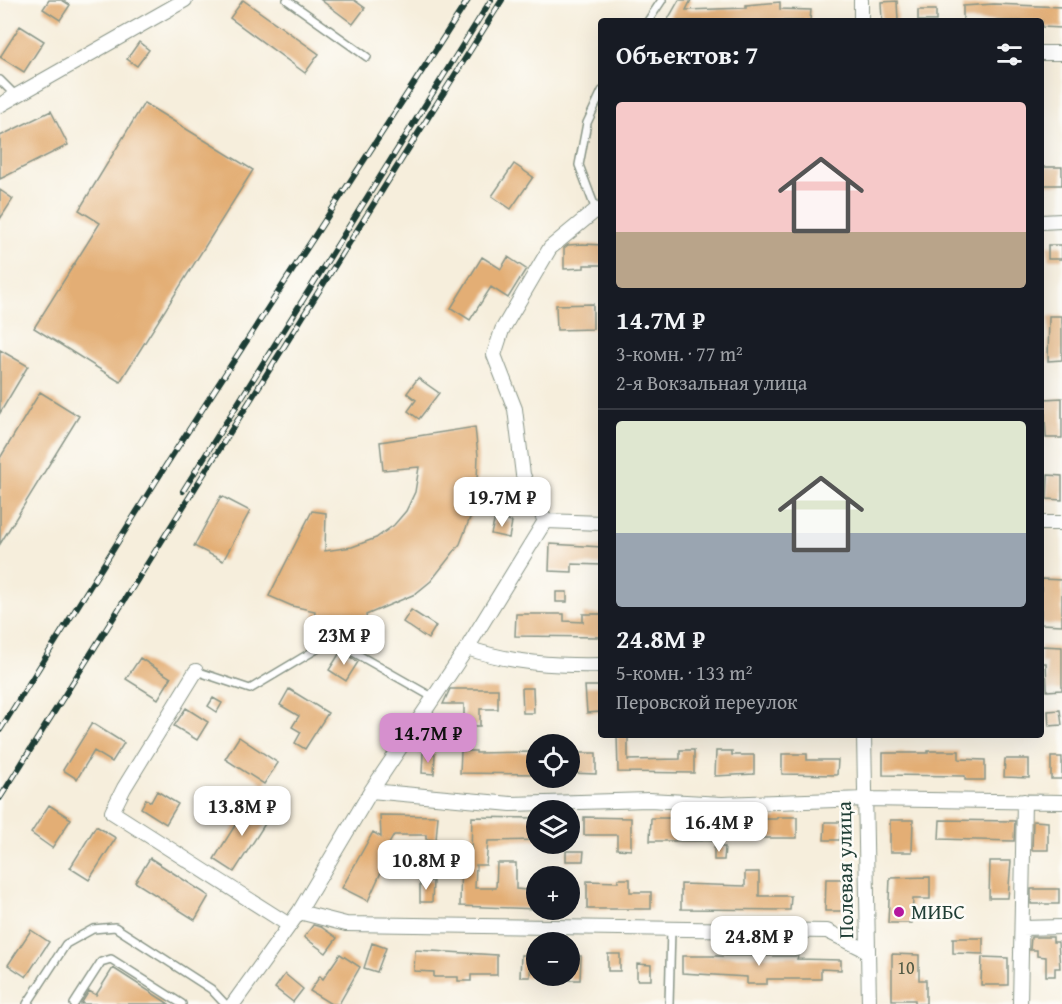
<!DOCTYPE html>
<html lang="ru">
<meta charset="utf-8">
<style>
:root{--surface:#171b24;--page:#20242c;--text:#f1f3f6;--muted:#9ea1a6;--line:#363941;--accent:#d690ce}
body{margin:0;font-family:"Gentium Book Plus",serif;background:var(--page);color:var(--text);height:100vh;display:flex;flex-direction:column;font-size:22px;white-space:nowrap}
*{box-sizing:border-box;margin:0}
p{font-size:20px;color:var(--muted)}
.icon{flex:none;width:33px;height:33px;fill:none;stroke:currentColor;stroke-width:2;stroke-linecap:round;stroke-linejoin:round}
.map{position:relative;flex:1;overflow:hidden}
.details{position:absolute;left:598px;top:18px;width:446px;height:720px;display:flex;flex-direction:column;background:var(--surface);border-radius:6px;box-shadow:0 6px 24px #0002}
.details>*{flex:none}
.fabs{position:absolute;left:526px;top:734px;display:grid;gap:12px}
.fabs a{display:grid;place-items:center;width:54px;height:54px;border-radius:50%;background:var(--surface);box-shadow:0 6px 24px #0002;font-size:30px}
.price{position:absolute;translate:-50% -51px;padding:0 14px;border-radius:12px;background:#fff;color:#222;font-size:20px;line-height:39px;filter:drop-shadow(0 2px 3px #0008)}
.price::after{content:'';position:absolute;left:50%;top:36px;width:18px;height:14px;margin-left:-9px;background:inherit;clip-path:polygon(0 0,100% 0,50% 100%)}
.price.on{background:var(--accent);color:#111}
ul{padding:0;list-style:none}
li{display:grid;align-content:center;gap:12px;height:318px;padding:0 18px}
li+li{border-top:2px solid var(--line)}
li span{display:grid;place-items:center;height:186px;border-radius:6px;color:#555}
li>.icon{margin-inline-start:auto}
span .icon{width:108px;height:108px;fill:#fffc;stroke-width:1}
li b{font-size:26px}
h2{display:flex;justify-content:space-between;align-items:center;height:72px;padding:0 18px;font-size:26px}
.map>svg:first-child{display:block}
.building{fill:#e3ae74}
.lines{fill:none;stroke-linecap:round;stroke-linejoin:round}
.lane-casing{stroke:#8a9688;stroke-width:10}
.street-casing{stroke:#8a9688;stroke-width:16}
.lane{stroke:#fff;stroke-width:7}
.street{stroke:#fff;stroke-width:14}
.rail-casing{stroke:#1f3d34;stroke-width:6}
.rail{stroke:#fdfcf7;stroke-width:4;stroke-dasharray:11;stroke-linecap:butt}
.poi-dot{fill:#b5179e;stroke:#fdfcf7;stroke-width:2}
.labels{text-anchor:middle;stroke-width:5;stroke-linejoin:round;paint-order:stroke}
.number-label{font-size:18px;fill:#505944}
.street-label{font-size:21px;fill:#1f3d34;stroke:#fdfcf7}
.poi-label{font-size:21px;fill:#1f3d34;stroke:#fdfcf7;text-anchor:start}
</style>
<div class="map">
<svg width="1062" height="1004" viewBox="0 0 1062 1004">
<rect width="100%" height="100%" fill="#fdfcf7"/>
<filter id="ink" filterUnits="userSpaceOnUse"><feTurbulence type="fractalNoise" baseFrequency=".0167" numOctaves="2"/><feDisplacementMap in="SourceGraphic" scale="12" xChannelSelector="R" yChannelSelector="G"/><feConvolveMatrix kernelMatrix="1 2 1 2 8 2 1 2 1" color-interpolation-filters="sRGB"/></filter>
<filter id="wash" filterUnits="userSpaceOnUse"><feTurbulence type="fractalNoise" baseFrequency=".008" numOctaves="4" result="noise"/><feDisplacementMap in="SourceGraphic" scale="24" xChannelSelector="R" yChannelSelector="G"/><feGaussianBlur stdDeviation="1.35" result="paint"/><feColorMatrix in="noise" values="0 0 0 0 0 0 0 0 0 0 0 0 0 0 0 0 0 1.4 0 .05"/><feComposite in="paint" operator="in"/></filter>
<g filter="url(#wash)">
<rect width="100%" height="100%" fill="#f6eedc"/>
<g id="blocks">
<!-- building -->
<path class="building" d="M49,0H62L70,5L60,20L43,9Z
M243,0L319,54L305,73L230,18Z
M321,0H354L365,8L353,24Z
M679,0H691L686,10L746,8V5L780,2V9L811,10L810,21H667Z
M897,1L898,21H882L881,2Z
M994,4L1062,7V28L1042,27V21H963V6Z
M918,10H936V21H918Z
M20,26L44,41L24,72L0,57Z
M139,42L149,50L137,66L127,59Z
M144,103L253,170L120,382L34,328L100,223L79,210Z
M51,111L68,145L0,179V136Z
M514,164L533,177L511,209L492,196Z
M1041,167H1062V185H1041Z
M0,190L13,199L0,219Z
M583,244L602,245V265H584V268L564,269V248L568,245Z
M1048,245H1062V259H1048Z
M482,257L501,269L508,257L526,269L508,298L491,287L470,320L451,308Z
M593,304V329L557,330L556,305Z
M1049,316H1062V360L1048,361Z
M0,350L28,366L0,413Z
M418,378L439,393L419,419L408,411L416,400L407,393Z
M40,392L79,416L0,544V458Z
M1062,398V438H1046L1044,399Z
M475,427L478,456L476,502L460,544L431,581L415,594L366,615L367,622L341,625L314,622L315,611L292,606L269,596L312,511L326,513L325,551L352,547L376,538L394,525L406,511L415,492L419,467L383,470L380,442Z
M1048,475L1062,476V500L1047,499Z
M221,496L250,511L223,561L194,546Z
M495,518L512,522L509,538L491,534Z
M550,544L602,547V565L572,564V572L549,571Z
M1041,579L1062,580V625L1041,624Z
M556,592H567V602H556Z
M411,610L436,626L428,639L403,622Z
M516,614H564V621L583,622V614H602V637L515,636Z
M1041,646L1062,647V690L1047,691L1046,663H1041Z
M341,651L358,662L346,681L329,670Z
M140,658L171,678L158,699L126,679Z
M585,686H599L600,712L587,713Z
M522,688H533L534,713H523Z
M289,689L328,713L305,749L295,743L301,732L292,727L299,716L280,705Z
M450,689H498V709H480V726H464V704H443Z
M213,698L222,703L217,712L208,706Z
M186,708L208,722L197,740L174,726Z
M1060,710L1062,725L1049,726L1048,711Z
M92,723L124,743L112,762L94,751L77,779L63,770Z
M617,735H628V760L680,759V750H694V773L618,772Z
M239,737L278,763L264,784L225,759Z
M461,751H476V753L537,752V774L460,773Z
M716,751H732V755H754V774L715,776Z
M928,751H959V759L985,760V780H965V776L883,775V753H928Z
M423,753L435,754L434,774L422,773Z
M570,753H596V774L570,773Z
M782,754H807V760H838L837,775L782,774Z
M1051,757H1062V779H1051Z
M1005,759H1029V778L1004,777Z
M157,791L178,804L166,824L141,808L146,799L151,802Z
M249,803L270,816L234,872L214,859Z
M49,805L71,819L52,848L31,833Z
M380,815L438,816L436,840L426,839V835H394L381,858L386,861L368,901L342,888L373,832L381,837Z
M472,817L537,818V840L488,841L486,865H476L475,888H496L497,863H516V889L537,891L536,909L460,906L461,854H471Z
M584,817L631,818V850L617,849V835H584Z
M777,817H797V838H743L744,819H777Z
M651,818H724L723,841H650Z
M890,820H913L912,852H890Z
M940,820L1015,821L1014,841L939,839Z
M1033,821L1048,822V850H1032Z
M825,822H841L840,840H824Z
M96,826L116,838L89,880L70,868Z
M714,847H725L724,860H714Z
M566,851H584L583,861H566Z
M150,858L209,896L195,920L135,882Z
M990,861H1011L1008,898H989Z
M745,872H759V896H791L790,910L681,909V884L745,886Z
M930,877V899H913L912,923H888L890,878Z
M618,879H630V892H651V909H587V881L618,882Z
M826,879H844L843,911H825Z
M420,880L433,881L432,902H420Z
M1031,889H1059V904H1031Z
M313,925L321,927L337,938L326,953L304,937Z
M31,930L49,942L26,977L8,965Z
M1031,937H1053V942H1058L1060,968H1055V976H1046V957L1037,956V950H1030Z
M953,938H983V954L953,953Z
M372,943L386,948L377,972L364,968Z
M415,950L497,955V975H471V981H458V977H434V972L414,971Z
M340,954L360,967L339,1004H331L310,991L320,976L323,979Z
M608,954H620V971H608Z
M892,954L919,955V980H926V1004H915V1000H892Z
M521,955H531L530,977H520Z
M570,956H581L580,980H570Z
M682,956H798L797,959L841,960V970L821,969V979H767V984H747V977L682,973Z
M982,957L1008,958V985H981Z
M637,964L651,965V980H637Z
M113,968L169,1004H81L89,991L96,995Z
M285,974L303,989L293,1002L275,988Z"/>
</g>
</g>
<g filter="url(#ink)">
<use href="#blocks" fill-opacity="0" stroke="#8a9688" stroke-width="1.5"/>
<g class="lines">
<!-- lane casing -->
<g class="lane-casing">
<path id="lane" d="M287,0L367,57
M648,21L662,0
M0,80L16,96
M596,210L579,165L587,123L602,91
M196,671L250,689L332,640L434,698
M27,1004L66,944L93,929L115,927L211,989L225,1004
M74,1004L101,962L111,959L182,1004
M669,1004L671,929"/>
</g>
<!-- street casing -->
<g class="street-casing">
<path id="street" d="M861,21V0
M1041,53H1062
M0,105L185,0
M1041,222L1062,221
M545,521L602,523
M1041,523H1062
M467,648C511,663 555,666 602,665
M196,671L124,788L112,812L289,925
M864,735L869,1004
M371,791L511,804L649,800L722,804L865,799L1062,802
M299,912L346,924L827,931L868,951
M1022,928L1062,927
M233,1004L299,912L371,791L467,648L545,521L523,475L515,409L494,355L502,330L550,248L596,210L602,212
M1020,1004L1024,801"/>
</g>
<!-- lane -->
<use href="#lane" class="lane"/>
<!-- street -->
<use href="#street" class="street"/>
<!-- rail casing -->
<g class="rail-casing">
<path id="rail" d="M183,491L491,0
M0,730L168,462L468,0
M0,798L502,0"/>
</g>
<!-- rail -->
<use href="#rail" class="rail"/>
</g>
</g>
<!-- markers -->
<circle class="poi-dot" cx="899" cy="912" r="6"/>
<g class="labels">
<!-- number labels -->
<g class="number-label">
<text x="906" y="974">10</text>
</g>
<!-- street labels -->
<g class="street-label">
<text transform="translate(845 870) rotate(-91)" y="7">Полевая улица</text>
</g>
<!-- poi labels -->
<g class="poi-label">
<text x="911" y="919">МИБС</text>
</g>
</g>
</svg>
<div class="fabs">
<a><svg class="icon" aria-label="locate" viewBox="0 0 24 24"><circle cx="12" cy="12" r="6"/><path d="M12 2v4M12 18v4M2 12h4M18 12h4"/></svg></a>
<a><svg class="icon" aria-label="layers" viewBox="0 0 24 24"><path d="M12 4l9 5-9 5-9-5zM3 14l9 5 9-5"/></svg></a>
<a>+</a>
<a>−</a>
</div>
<b class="price" style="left:502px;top:528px">19.7M ₽</b>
<b class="price" style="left:344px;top:666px">23M ₽</b>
<b class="price on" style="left:428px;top:764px">14.7M ₽</b>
<b class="price" style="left:242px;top:837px">13.8M ₽</b>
<b class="price" style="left:719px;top:853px">16.4M ₽</b>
<b class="price" style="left:426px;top:891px">10.8M ₽</b>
<b class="price" style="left:759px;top:967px">24.8M ₽</b>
<section class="details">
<h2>Объектов: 7<svg class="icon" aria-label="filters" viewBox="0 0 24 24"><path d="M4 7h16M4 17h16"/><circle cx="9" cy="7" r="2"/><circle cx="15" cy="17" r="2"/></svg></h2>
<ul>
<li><span style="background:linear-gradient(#f6c9c9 70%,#b9a48a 0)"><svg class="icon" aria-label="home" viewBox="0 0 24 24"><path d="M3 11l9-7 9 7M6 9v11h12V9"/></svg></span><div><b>14.7M ₽</b><p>3-комн. · 77 m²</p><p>2-я Вокзальная улица</p></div></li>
<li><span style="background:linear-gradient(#dfe7d0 60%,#9aa5b1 0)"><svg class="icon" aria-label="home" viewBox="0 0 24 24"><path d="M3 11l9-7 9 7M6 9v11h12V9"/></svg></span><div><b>24.8M ₽</b><p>5-комн. · 133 m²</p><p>Перовской переулок</p></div></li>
</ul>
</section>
</div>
